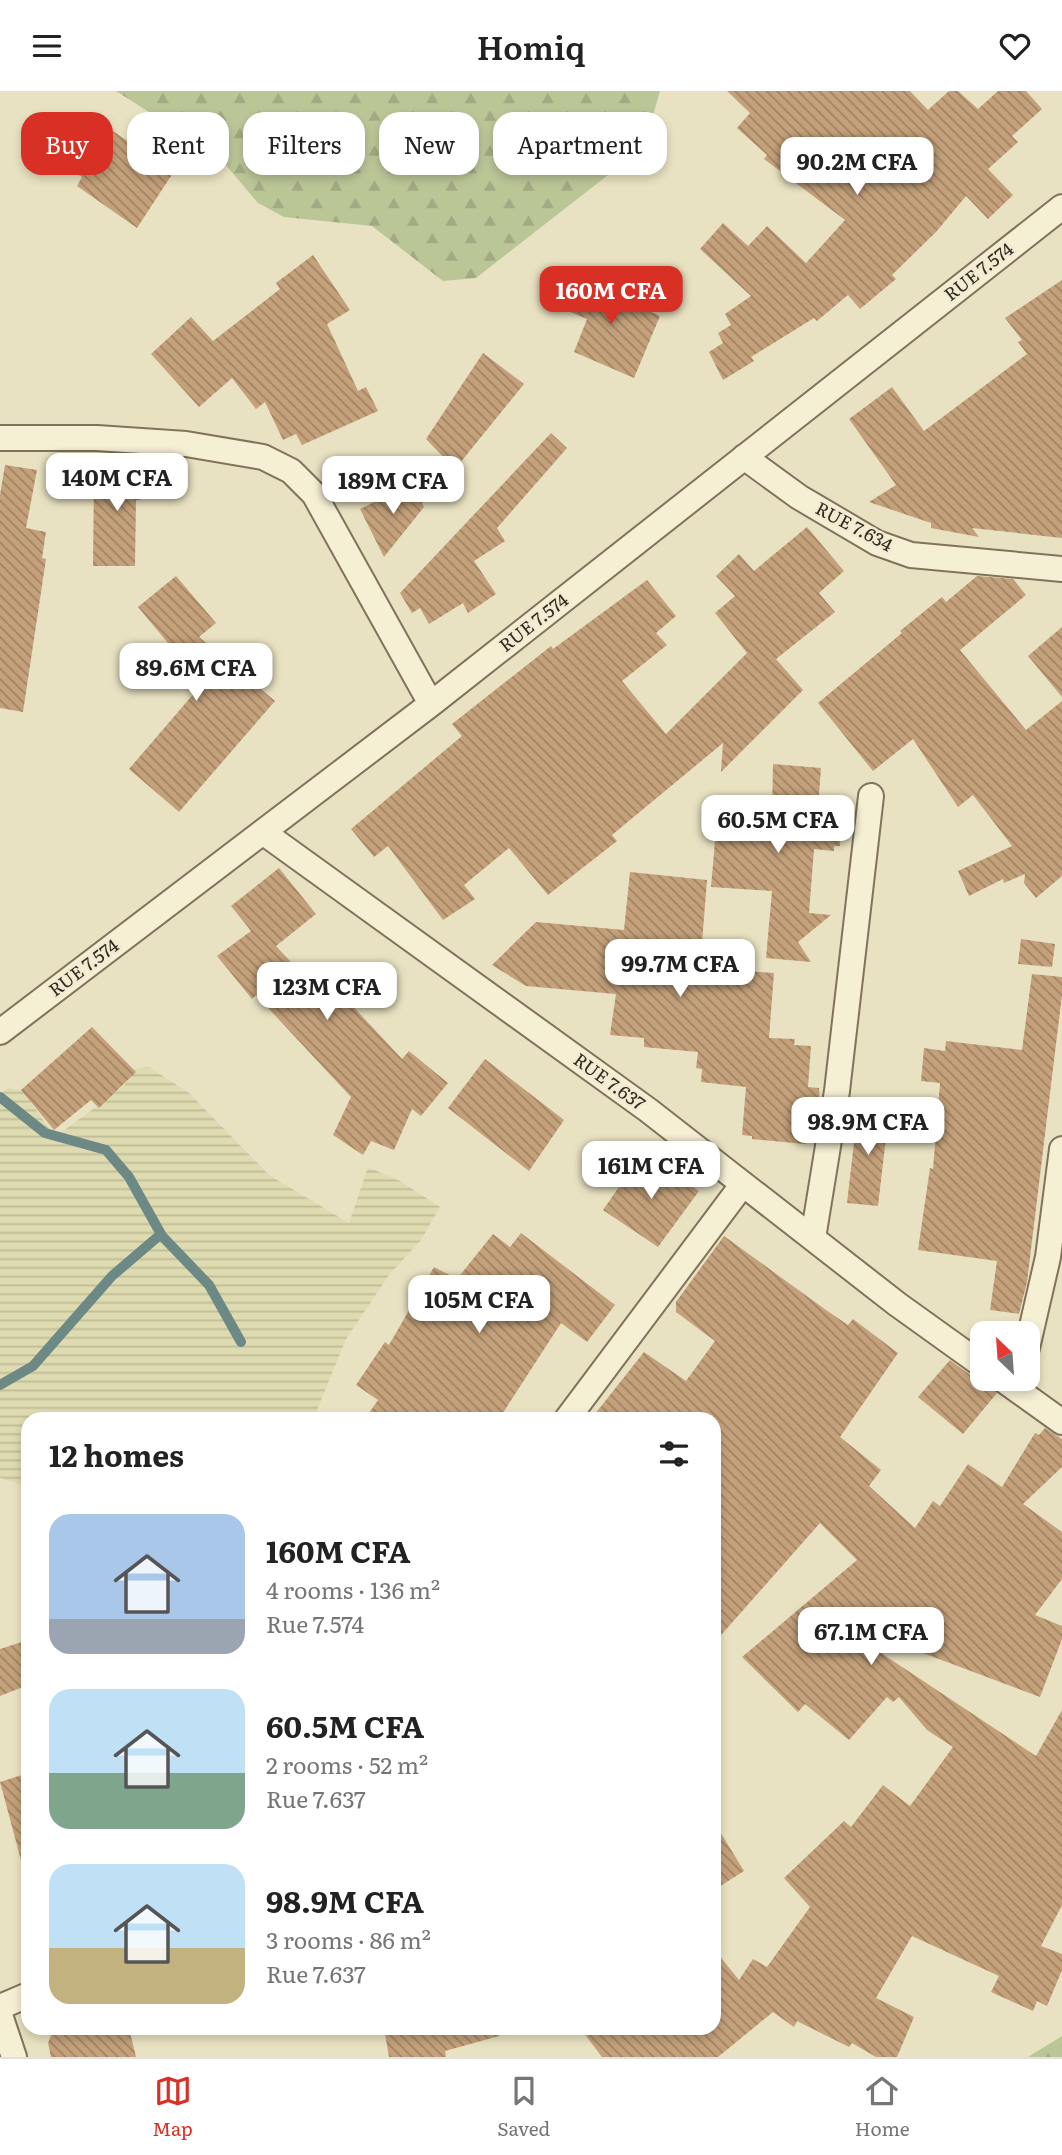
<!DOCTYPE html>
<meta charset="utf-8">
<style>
:root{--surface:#fff;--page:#f2f2f2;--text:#222;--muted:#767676;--line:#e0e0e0;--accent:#d93025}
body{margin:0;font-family:Literata,serif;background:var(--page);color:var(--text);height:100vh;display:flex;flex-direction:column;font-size:26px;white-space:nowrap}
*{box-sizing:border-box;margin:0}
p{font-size:23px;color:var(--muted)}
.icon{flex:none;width:38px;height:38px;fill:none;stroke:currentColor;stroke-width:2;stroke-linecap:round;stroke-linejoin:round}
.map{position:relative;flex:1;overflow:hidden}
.side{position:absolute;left:21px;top:1321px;width:700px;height:623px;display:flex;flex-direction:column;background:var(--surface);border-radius:21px;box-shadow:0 4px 10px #0003}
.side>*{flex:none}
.guide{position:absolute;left:21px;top:21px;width:700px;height:63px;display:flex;gap:14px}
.needle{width:46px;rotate:335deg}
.controls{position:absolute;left:970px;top:1230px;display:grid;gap:14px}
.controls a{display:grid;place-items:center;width:70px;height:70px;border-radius:14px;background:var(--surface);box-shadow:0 4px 10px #0003;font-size:35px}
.price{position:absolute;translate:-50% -60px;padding:0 16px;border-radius:14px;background:#fff;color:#222;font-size:23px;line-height:46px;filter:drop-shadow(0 2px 4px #0008)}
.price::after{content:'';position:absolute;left:50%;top:42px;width:21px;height:16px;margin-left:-10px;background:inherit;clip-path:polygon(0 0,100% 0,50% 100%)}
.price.current{background:var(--accent);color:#fff}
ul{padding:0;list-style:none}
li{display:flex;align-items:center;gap:21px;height:175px;padding:0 28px}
li span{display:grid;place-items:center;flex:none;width:196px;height:140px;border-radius:21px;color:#555}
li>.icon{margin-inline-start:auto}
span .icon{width:84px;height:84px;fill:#fffc;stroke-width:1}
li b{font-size:30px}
h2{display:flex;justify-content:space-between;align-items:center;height:84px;padding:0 28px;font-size:30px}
.pill{padding:0 24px;border-radius:21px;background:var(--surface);box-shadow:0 4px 10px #0003;font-size:24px;line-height:63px}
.pill.current{background:var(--accent);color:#fff}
header{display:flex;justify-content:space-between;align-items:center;height:91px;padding:0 28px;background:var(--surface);font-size:32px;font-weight:600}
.menu{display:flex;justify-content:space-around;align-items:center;height:98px;border-top:2px solid var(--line);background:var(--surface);font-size:19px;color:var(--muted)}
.menu a{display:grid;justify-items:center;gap:4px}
.menu .current{color:var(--accent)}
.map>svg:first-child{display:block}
.farmland{fill:url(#farmland-rules)}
.forest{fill:url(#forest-firs)}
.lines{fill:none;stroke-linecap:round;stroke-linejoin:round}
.stream{stroke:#6c8985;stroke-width:10}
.building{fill:url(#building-back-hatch)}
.minor-casing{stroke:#81735b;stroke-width:28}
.minor{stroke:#f5efd4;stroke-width:24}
.labels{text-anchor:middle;stroke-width:5;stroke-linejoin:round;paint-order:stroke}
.street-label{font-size:18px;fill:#322a1e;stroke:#f1ebd1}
</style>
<header><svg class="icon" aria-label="menu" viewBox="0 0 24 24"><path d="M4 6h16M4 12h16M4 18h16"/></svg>Homiq<svg class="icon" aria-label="heart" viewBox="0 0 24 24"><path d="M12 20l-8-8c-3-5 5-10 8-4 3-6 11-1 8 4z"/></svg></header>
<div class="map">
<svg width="1062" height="1966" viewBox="0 0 1062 1966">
<defs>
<pattern id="farmland-rules" width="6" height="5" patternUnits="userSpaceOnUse" patternTransform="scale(1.75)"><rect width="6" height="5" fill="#dedbb0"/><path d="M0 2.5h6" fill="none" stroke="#bfbc97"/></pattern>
<pattern id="forest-firs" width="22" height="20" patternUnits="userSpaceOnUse" patternTransform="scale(1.75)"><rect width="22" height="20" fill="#bbc697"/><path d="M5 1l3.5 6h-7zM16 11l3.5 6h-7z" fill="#a1aa82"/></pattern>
<pattern id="building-back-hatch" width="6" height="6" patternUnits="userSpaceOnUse" patternTransform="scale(1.75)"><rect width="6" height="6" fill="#c4a17b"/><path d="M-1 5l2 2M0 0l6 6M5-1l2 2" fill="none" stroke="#a08364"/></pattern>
</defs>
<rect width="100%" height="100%" fill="#e9e2c2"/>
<!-- farmland -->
<path class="farmland" d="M149,976L189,1002L269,1084L349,1132L368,1076L400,1090L440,1116L421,1149L389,1184L346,1248L317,1319L318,1328H28V1396L0,1387V1003L8,997L22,999L55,1046L124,995L132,978Z"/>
<!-- forest -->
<path class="forest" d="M116,0H660L644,56L476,187L443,190L372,135L284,126L258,112L219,66Z
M1062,1945V1966H1028Z"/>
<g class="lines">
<!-- stream -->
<path class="stream" d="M0,1006L45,1042L106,1059L129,1086L162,1145L209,1194L241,1251
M0,1294L33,1275L112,1185L161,1143"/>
</g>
<!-- building -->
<path class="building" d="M727,0H910L928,19L949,0H958L978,18L998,0H1026L1042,18L1012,45L1018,51L988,78L1013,104L988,128L966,105L936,141L892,184L896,188L860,218L848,204L817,230L814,227L751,266L754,270L723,289L709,261L723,252L718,242L731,234L725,223L751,205L700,158L723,132L748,155L767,135L806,172L845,129L764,68L767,64L737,37L750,22Z
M92,40L108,51L113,40L173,82L137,137L77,95L82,86L67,77Z
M313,164L350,219L327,233L358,300L366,296L378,320L302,354L296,343L283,349L265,311L256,318L232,287L199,316L151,263L191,226L213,250L280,198L276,192Z
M586,177L609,186L603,200L660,225L634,287L574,261L587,228L568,220Z
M1062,189V447L972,437L979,446L931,437V432L869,411L896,394L849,328L892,296L924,340L1027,263L1018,251L1022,249L1005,227Z
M483,262L524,293L460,372H449L426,348Z
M551,342L567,357L497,437L505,450L474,470L496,503L468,522L463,512L429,533L420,517L412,522L400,502Z
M115,363L143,366L140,409H136L135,475H93L94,387L113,388Z
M5,374L37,379L26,437L46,441L42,467L46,468L23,621L0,617V404Z
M413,392L424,416L384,466L360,418Z
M807,436L844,480L819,502L835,521L776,568L803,599L721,681L723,652L612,744L617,750L548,804L509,757L464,794L475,808L443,829L388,755L374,766L351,738L462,645L452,633L551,555L553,558L647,489L676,525L656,542L667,554L622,590L666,643L747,562L715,522L735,505L716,485L739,463L754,480Z
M176,485L216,532L199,546L275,610L179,721L129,678L202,593L138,516Z
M977,485L1013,488L1026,504L960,559L1026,639L1062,610V785L1036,807L1024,792L1025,783L1004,792L1003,788L969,805L958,780L1012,755L973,704L958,716L913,648L873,680L818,612L902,542L900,540L942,506L946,511Z
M1062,536V606L1028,565Z
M773,673L821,677L817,728L841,729L840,755H834V760L814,758L809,822L831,824L798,851L811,871L766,867L772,800L711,796L718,716L772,721Z
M279,777L316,823L276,855L319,901L327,892L347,909L402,968L409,960L448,992L421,1025L412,1018L394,1059L371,1050L363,1064L333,1044L351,1006L256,904L252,908L217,865L251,840L231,815Z
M630,781L707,789L700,877L774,882L769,947L795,948L794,954L811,955L808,996L819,997L820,1013L814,1047L805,1053L752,1048V1045L742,1044L746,996L701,991L702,978L696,977L698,961L644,956V947L610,944L616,903L526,895L492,874L536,831L624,839Z
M1021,848L1055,853L1052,876L1018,873Z
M1032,883L1062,886V904L1027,1191L1019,1223L990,1219L997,1170L918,1159L930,1077L933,1078L940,992L921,990L924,957L945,960L946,950L1022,959Z
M92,936L136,981L99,1017L91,1009L54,1039L21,999Z
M485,968L564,1029L529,1080L448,1017Z
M858,1017L889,1021L878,1115L847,1112Z
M639,1067L657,1080L661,1074L699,1100L658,1156L603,1119Z
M521,1142L615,1214L587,1251L561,1232L499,1328H365L378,1309L356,1294L385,1251L389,1254L434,1176L457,1188L493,1143L510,1156Z
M724,1145L826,1219L848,1234L853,1228L898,1262L840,1346L881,1379L869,1395L915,1437L933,1410L940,1415L968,1373L1002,1396L1035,1342L1039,1344L1045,1337L1062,1348V1376L1023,1413L1062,1441V1488L1035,1524L1062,1535V1548L1040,1606L867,1541L863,1550L1036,1665L1062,1619V1814L1041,1855L1062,1863V1879L1047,1915L1037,1910L1033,1920L991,1901L999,1885L912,1845L876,1907L914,1926L897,1966H876L852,1952L849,1956L797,1930L794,1936L773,1921L718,1966H602L580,1937H714V1858L739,1889L753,1868L767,1876L810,1816L784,1787L844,1730L851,1736L883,1694L910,1715L953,1656L927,1639L899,1606L893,1611L887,1606L849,1649L805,1613L798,1621L742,1566L857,1469L820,1432L714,1552V1475L720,1469L714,1464V1328H591L644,1261L686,1290L715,1250L676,1221V1211Z
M950,1269L973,1286L983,1289L997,1302L963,1343L918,1306Z
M28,1549V1594L0,1605V1558Z
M28,1682V1769H21L0,1691Z
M714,1731L744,1780L714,1799Z
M54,1937H129L136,1966H51L48,1952Z
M384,1937H498L499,1945L445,1960L446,1966H389Z"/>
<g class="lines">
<!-- minor casing -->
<g class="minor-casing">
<path id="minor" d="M0,347H97L186,353L263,366L291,380L314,403L431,613
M744,366L799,406L877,452L911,464L1062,478
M264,742L648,1019L897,1213L982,1274
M0,941L431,613L1062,116
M813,1147L837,1000L871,705
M1027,1257L1048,1166L1062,1058
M1002,1288L1062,1331
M567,1328L743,1093
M0,1916L28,1904
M0,1924L14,1966"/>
</g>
<!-- minor -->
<use href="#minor" class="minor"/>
</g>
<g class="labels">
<!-- street labels -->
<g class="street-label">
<text transform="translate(979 181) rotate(-38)" y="6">RUE 7.574</text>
<text transform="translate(854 436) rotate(28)" y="6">RUE 7.634</text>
<text transform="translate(534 532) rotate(-38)" y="6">RUE 7.574</text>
<text transform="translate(84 877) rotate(-37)" y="6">RUE 7.574</text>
<text transform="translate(609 991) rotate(36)" y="6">RUE 7.637</text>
</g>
</g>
</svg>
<div class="controls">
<a><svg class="needle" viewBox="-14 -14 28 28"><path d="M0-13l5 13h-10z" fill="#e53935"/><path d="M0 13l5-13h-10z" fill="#767676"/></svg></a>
</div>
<b class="price" style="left:857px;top:106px">90.2M CFA</b>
<b class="price current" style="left:611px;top:235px">160M CFA</b>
<b class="price" style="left:117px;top:422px">140M CFA</b>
<b class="price" style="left:393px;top:425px">189M CFA</b>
<b class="price" style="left:196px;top:612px">89.6M CFA</b>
<b class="price" style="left:778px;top:764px">60.5M CFA</b>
<b class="price" style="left:680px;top:908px">99.7M CFA</b>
<b class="price" style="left:327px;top:931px">123M CFA</b>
<b class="price" style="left:868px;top:1066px">98.9M CFA</b>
<b class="price" style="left:651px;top:1110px">161M CFA</b>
<b class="price" style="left:479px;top:1244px">105M CFA</b>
<b class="price" style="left:871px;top:1576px">67.1M CFA</b>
<div class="guide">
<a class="pill current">Buy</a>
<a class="pill">Rent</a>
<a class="pill">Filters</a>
<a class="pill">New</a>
<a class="pill">Apartment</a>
</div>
<section class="side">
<h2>12 homes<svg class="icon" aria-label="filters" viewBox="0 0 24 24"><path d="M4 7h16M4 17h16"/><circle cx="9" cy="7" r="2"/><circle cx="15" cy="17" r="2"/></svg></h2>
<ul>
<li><span style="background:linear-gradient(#a9c7e8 75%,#9aa5b1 0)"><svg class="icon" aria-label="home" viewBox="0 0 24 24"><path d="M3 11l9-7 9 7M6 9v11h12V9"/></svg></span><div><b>160M CFA</b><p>4 rooms · 136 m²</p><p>Rue 7.574</p></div></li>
<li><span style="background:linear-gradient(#bfe0f5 60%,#7fa58c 0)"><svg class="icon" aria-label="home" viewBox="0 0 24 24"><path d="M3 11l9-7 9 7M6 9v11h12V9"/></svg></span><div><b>60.5M CFA</b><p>2 rooms · 52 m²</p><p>Rue 7.637</p></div></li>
<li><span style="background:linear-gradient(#bfe0f5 60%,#c2b280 0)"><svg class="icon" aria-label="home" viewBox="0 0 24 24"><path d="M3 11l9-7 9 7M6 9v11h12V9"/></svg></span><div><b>98.9M CFA</b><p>3 rooms · 86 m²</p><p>Rue 7.637</p></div></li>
</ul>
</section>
</div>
<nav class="menu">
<a class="current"><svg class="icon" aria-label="map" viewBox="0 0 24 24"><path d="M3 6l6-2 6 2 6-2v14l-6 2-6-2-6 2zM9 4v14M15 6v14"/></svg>Map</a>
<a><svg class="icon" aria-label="saved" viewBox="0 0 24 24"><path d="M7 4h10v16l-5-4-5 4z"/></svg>Saved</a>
<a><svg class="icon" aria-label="home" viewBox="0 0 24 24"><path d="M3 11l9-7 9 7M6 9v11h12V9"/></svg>Home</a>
</nav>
